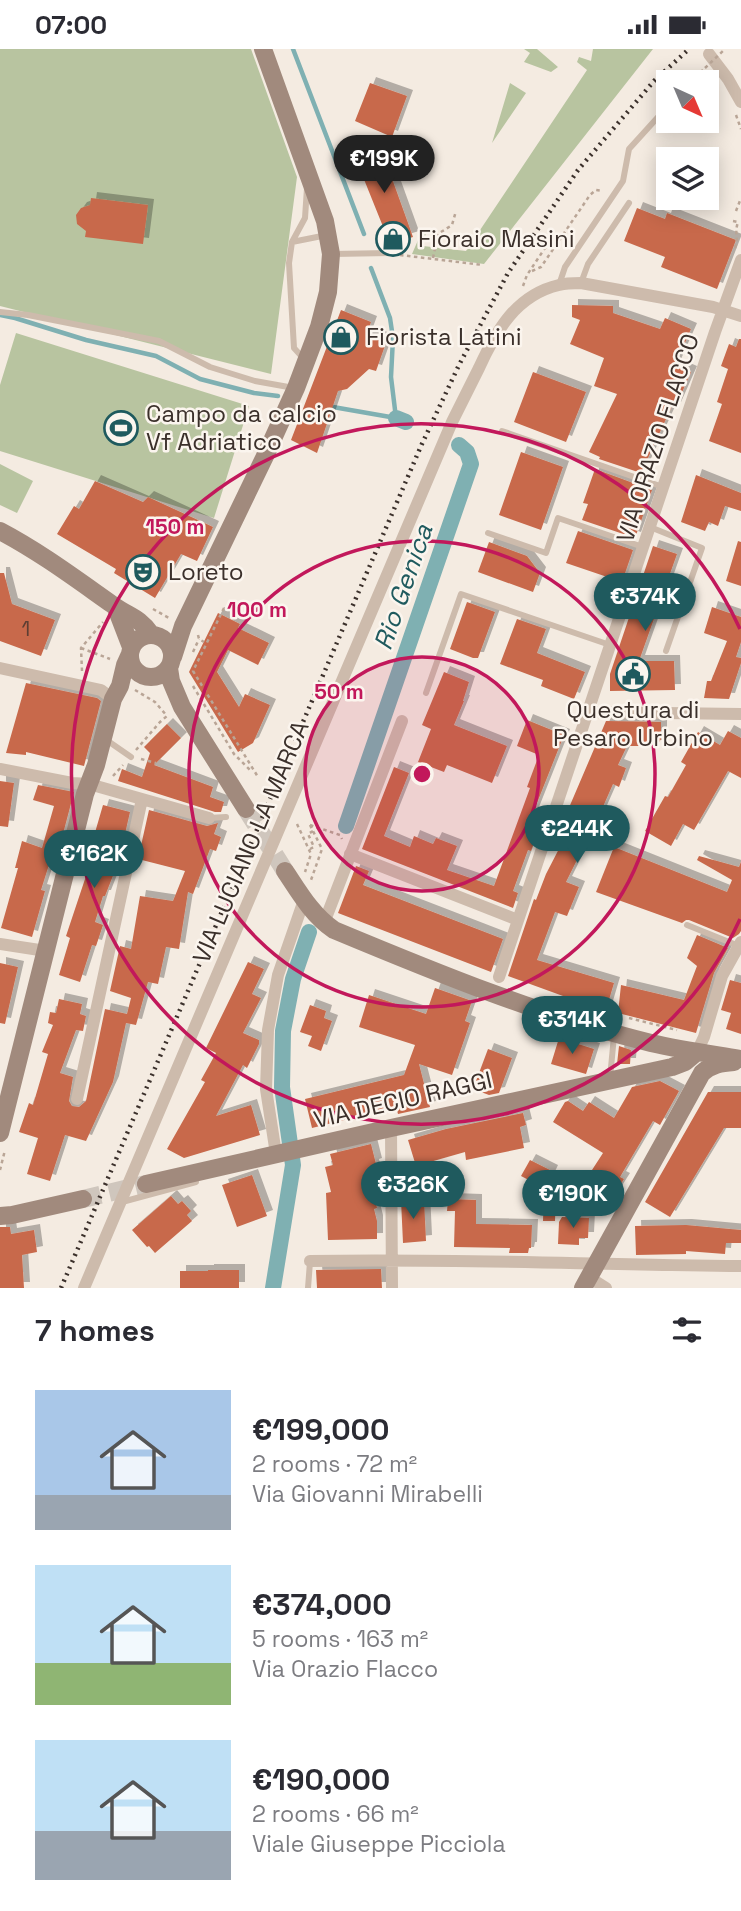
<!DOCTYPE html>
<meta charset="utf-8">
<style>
:root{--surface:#fff;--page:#f2f2f3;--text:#2b2b33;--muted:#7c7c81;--accent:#1f5a5e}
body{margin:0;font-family:"Space Grotesk",sans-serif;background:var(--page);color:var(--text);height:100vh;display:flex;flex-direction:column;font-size:26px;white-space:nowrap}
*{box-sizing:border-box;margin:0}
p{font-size:23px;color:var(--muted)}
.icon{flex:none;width:38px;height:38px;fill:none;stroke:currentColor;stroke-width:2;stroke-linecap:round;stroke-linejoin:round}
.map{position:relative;height:1239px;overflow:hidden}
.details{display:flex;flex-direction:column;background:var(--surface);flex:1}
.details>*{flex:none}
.needle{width:46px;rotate:136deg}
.tools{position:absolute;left:656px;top:21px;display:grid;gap:14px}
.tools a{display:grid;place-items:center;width:63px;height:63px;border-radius:0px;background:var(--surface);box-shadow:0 4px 18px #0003;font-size:35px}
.price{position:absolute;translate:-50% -60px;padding:0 16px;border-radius:24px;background:var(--accent);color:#fff;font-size:23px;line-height:46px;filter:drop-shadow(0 2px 4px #0008)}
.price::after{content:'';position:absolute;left:50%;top:42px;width:21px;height:16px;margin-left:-10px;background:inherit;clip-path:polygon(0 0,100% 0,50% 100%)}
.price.active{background:#222;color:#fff}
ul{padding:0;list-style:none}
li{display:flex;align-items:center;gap:21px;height:175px;padding:0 35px}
li span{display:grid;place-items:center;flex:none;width:196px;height:140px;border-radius:0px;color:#555}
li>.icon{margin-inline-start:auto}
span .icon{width:84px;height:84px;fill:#fffc;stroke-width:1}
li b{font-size:30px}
h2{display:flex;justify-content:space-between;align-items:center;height:84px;padding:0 35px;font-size:30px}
.status{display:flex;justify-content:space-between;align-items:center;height:49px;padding:0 35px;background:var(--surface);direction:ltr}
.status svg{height:19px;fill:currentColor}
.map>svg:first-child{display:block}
.green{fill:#b8c4a0}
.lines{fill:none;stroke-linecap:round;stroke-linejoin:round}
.stream{stroke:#7fb0b2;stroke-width:4.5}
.canal{stroke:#7fb0b2;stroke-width:16}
.building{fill:#c8694b;filter:url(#shadow)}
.secondary-tunnel{stroke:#cfc6bd;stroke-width:18;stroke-dasharray:18 9;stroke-linecap:butt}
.path{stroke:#b9a596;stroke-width:2.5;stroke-dasharray:3.5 3.5;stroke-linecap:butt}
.lane{stroke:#cdbbac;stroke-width:6}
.street{stroke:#cdbbac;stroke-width:12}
.secondary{stroke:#a18a7d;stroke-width:18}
.rail{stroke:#3b302b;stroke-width:4.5;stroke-dasharray:2 5;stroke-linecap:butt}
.path-bridge{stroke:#b9a596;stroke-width:2.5;stroke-dasharray:3.5 3.5;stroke-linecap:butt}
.ring{fill:none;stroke:#c2185b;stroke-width:3.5}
.labels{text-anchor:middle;stroke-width:5;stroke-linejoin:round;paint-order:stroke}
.number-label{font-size:21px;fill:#5e3e33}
.poi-label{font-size:24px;fill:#3b302b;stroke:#fbf5ee;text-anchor:start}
.street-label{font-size:24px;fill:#3b302b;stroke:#fbf5ee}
.water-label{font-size:26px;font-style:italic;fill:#1f5a5e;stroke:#fbf5ee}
.centre{fill:#c2185b;stroke:#fbf5ee;stroke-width:3.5}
.ring-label{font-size:21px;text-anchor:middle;font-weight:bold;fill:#c2185b;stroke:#fbf5ee;stroke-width:5;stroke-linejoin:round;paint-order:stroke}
</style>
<div class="status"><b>07:00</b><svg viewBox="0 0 49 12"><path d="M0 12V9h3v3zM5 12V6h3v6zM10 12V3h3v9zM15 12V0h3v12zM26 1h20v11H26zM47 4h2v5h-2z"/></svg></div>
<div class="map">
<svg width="741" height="1239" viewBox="0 0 741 1239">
<defs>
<filter id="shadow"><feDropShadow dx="6" dy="-6" stdDeviation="0" flood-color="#0004"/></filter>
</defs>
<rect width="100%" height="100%" fill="#f4ebe1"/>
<!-- green -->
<path class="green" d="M0,0H251L297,128L271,325L0,257Z
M524,0H537L558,18L551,23L524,13L530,4Z
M593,0H653L484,215L412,205L422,182L426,184L423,197L466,202L587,21L577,13L579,8L591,12Z
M510,34L526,44L492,94Z
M16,284L249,357L214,469L0,402V336Z
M0,415L33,432L17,464L0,456Z"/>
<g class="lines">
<!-- stream -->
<path class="stream" d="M293,0L364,185
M0,266L15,269L86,291L156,307L200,330L254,344L278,347
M333,358L396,369L391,328L393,289L390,269L371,219"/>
<!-- canal -->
<path class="canal" d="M396,369L406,373
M346,777L471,415L467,403L459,396
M273,1239L293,1116L282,1038L283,982L293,930L309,883"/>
</g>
<!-- building -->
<path class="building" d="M370,34L407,47L392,88L355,72Z
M381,99L413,188L390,195L355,108Z
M91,149L148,156L143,195L85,188L86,182L77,175L76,166L81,159L90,156Z
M637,159L665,170L667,164L736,191L717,240L661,218L665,208L624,192Z
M572,256L613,257V264L660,280L665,269L691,280L675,316L691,323L675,359L672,357L641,424L599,410L600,408L589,403L617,345L594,337L604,309L570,295L580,271L572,268Z
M341,261L371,273L367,284L387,291L376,322L369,320L347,340L338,342L317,404L291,391Z
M739,290H741V404L709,392L722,355L717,353L728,320L721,317L729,295L736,298Z
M533,323L586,343L566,393L514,373Z
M521,403L563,418L541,481L499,466Z
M595,420L652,441L635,489L582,471L588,455L583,454Z
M696,426L741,444V462L725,457L718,477L709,473L705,482L681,473Z
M95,432L143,453L148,448L213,478L197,512L181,505L155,549L114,524L116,520L57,485L74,457L79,460Z
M578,482L633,501L622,533L566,514Z
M738,492L741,493V537L726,532Z
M489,493L527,507L540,524L533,543L478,523Z
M653,497L677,505L639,612H674L675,641L610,642V625Z
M0,524H4L12,555L55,571L41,607L0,592Z
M467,553L495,563L478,609H473L450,600Z
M712,558L741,568V593L736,608L741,609V614L729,650L704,649L707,632H711L727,592L704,584Z
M218,564L240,575L238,579L269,594L258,616L228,601L217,623L239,658L245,645L270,656L253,694L238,703L189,623Z
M517,570L546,580L537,604L585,623L574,650L541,637L543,631L500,615Z
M444,623L469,633L463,652H464L454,676L507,697L492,734L447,716L444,723L418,713L431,680L422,676Z
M26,634L97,649L101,652L84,717L26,703V706L6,704Z
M527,671L564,686L533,764L543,768L531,802L528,801L513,842L518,844L513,859L362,800L394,718L409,724L384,787L410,798L414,787L433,795L436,789L457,797L447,821L494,837L530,739L527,738L539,706L517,697Z
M606,672L661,673V690L657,697H627L618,716L626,719L619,738L613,735L583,803H581L566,833L579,838L567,867L555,863L537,911L614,934L606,961L585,955L508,927L534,850L536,851L546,825L562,794L554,791L560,774L562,775Z
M167,675L181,689L154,716L213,738L210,748L224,753L221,763H215L118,732L122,720L142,728L150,704L144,698Z
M728,682L741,689V729L728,722L694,781L683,775L671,797L645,782L665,747L668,748L686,716L681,713L698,683L720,696Z
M0,732L14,734L8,778L0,777Z
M38,736L74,743L58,804L53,803L41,841L45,842L32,888L1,879L18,819H15L22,792L42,799L54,757L33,751Z
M103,756L130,763L117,820L116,819L105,847H103L95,873L103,876L96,897L92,896L80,933L59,926L70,889L66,887L91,812L87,811Z
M149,761L207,777L218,774L214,785L221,788L216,802L210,800L193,845L188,843L179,900L166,898L158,935L148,933L136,976L126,974L113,1033L86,1092L65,1086L50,1132L27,1125L38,1089L19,1083L29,1054L33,1056L48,1005L42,1003L53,976L48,974L50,963L56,964L59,950L82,955L80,965L86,967L83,982L76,981L60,1024L73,1028L69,1052L72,1057L79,1058L86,1052L105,960L127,965L131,949L110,942L120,897L131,900L140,847L173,852L185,822L138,810Z
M614,798L727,843L732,831L697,811L699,807L739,818L741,813V882L739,885L733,889L689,871H686L682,874L596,843Z
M356,817L369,822L363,836L503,890L491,923L338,864Z
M697,886L728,899L714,924L696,984L618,964L621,936L684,951L697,917L687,909Z
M248,913L264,920L252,945L261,949L243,984L259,991V995L247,1019L243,1016L216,1067L251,1056L260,1086L184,1109L167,1100L205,1033L201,1031L216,1004L206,999Z
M0,914L18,918L5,975L0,974Z
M730,931L741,934V985L726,980L731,964L721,961Z
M435,939L472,952L465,972L470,974L452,1026L419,1015L430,1058L398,1065L396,1058L312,1079L305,1050L404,1026L415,996L359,978L369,946L426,965Z
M310,956L326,962L324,969L332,972L321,1002L308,997L312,987L300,983Z
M559,989L594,1000L586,1025L551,1015Z
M619,997L631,1001L630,1015H617Z
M488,1000L512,1009L499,1044L489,1046L473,1040Z
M660,1032L679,1042L660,1076L653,1072L620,1128L624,1130L615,1144L613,1143L605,1154L581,1138L603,1104L553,1073L565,1053L568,1052L583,1062L589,1053L614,1069L632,1038Z
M708,1043H741V1079H724L670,1168L645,1153Z
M523,1064L526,1076L520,1078L524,1099L466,1111L465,1103L416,1117L408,1091L446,1080Z
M371,1095L376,1115L373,1116L376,1129L373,1130L376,1145L374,1146L377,1159L374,1160L377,1172V1190L328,1191L326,1144L331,1143L325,1118L333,1116L330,1105Z
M530,1111L552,1122L544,1139L521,1127Z
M252,1126L267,1167L237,1178L222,1136Z
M544,1142H556L555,1172H543Z
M171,1147L178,1155L182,1152L191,1162L187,1166L192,1172L155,1204L149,1197L147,1198L132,1181Z
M424,1150L426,1192L403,1194L401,1151Z
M448,1150L476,1151V1175L532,1176L531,1199H529L528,1204H509L510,1199L454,1198L455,1162H447Z
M562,1168L589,1169L588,1189H579V1196L558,1195L559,1173Z
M686,1176L741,1181V1194H726L725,1205L686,1202V1205L636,1206L635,1177Z
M0,1178H10L11,1185L34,1181L37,1203L22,1206L24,1239H0Z
M381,1220L382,1239H317L316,1221Z
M208,1221H239V1239H180V1222H208Z"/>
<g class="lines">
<!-- secondary-tunnel -->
<path class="secondary-tunnel" d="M246,760L285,822
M83,1150L146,1135"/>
<!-- path -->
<path class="path" d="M691,33L703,21
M736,66L741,80
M736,162L741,149
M733,172L738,173C734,185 739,188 735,199
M400,206L483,216
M433,209L438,185L452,176L456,162
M532,222L541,218L590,146L596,141L603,142
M523,237L527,226L545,199L556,195
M224,559L193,622L258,728
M153,560L169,569
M198,586L199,590L204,593
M81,599L110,610
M193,603L199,590
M82,622L81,599L103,573
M193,637L234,705L252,723
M135,641L155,653L167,667
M136,701L160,673L167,667
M141,710L156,714
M113,727L123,716
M297,775L311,805L305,823
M310,776L322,800L311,831
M310,776L340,786L342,790
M310,800L314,798L308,785L313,782
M629,969L677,981
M0,1121L5,1101"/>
<!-- lane -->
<path class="lane" d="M292,193L305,169L307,139
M333,205L390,204
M581,234L588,215L629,154
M559,236L565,218L623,132L629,100L668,57
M0,263L28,266L159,292L210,318L255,332L294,339
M304,310L294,299L289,214L292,193L327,186
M502,382L663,438
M650,478L702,499L666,602
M488,484L546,504L558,469L643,498
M426,644L461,545L610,596
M105,690L131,708
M209,769L226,768
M687,876L739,897
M610,1029L614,987
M122,1153L196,1133
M308,1239L310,1213"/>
<!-- street -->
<path class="street" d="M709,5L728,30L741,53
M0,619L101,641L113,650
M588,663L741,665
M0,720L72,734L89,735L209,769
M350,805L518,871
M324,874L402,672
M0,895L46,902
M499,928L715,283L741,211
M697,1003L704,988L722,927L741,893
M77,1050L142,750
M391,1079L392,1239
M276,1105L266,1040L268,981L278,926L304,851
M310,1212C454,1209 597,1216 741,1217
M588,1231L595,1232L606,1239
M84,1239L452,373C461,355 470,337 479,319C496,282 516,246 559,236C566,234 574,234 581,234L713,258L741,267"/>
<!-- secondary -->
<path class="secondary" d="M0,482C40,503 76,530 113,556C129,568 138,567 151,585
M116,559L131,598
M130 607a21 21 0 1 1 42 0a21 21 0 1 1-42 0Z
M173,608L183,577L266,405L296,339L319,278L328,243L331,205L325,172L263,0
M169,619L171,632L182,658L246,760
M285,822C299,843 312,866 334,881C437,924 542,967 651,994C681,1001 711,1005 741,1010
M0,1084L85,745L96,716L113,650L120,637L125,616L130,605
M146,1135L391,1079L672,1018L685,1013L697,1003
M0,1167L12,1166L83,1150
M583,1239L702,1024C712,1015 721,1014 734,1013"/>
<!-- rail -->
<path class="rail" d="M61,1239L421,397L459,316L508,224L578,121L654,32L689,0"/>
<!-- path-bridge -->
<path class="path-bridge" d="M705,19L725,0"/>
</g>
<!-- distance rings -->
<circle cx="422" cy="725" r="117" fill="#c2185b" fill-opacity=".12"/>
<g class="ring">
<circle cx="422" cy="725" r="117"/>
<circle cx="422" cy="725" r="233"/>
<path d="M740 870A350 350 0 1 1 740 580"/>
</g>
<!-- icons -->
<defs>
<g id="shop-ring" transform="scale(1.75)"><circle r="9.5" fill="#fbf5ee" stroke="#1f5a5e" stroke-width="1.5"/><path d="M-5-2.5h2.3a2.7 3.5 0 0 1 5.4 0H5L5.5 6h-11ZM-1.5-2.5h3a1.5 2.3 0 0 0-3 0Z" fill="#1f5a5e"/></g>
<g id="stadium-ring" transform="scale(1.75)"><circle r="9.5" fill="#fbf5ee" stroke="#1f5a5e" stroke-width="1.5"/><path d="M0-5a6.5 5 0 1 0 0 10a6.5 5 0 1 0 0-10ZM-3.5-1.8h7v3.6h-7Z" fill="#1f5a5e"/></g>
<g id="theatre-ring" transform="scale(1.75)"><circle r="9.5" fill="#fbf5ee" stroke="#1f5a5e" stroke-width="1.5"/><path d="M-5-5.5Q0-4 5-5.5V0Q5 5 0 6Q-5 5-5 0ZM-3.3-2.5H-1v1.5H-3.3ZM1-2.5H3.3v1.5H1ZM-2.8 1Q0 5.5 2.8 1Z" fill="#1f5a5e"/></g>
<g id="civic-ring" transform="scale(1.75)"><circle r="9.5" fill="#fbf5ee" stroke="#1f5a5e" stroke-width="1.5"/><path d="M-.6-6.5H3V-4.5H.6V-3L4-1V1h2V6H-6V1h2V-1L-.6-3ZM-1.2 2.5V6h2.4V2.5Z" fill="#1f5a5e"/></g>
</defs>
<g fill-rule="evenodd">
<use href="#shop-ring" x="393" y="190"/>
<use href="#shop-ring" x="341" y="288"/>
<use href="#stadium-ring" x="121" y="379"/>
<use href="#theatre-ring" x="143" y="523"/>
<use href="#civic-ring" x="633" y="625"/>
</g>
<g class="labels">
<!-- number labels -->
<g class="number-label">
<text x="26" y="587">1</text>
</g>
<!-- poi labels -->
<g class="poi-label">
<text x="418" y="198">Fioraio Masini</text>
<text x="366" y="296">Fiorista Latini</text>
<text x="146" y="373">Campo da calcio<tspan x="146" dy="28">Vf Adriatico</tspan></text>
<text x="168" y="531">Loreto</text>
<text x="633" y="669" text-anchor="middle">Questura di<tspan x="633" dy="28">Pesaro Urbino</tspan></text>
</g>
<!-- street labels -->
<g class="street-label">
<text transform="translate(658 389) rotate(-72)" y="8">VIA ORAZIO FLACCO</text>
<text transform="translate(251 793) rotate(-67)" y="8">VIA LUCIANO LA MARCA</text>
<text transform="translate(403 1051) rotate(-13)" y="8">VIA DECIO RAGGI</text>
</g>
<!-- water labels -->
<g class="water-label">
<text transform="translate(403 538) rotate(-71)" y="9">Rio Genica</text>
</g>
</g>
<circle cx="422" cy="725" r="10" class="centre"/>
<g class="ring-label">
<text x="175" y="485">150 m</text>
<text x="257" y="568">100 m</text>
<text x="339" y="650">50 m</text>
</g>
</svg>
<div class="tools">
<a><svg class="needle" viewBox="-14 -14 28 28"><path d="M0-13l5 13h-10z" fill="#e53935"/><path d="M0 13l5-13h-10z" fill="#7c7c81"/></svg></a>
<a><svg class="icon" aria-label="layers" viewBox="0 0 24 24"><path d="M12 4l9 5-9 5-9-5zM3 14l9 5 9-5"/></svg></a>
</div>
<b class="price active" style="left:384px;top:146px">€199K</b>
<b class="price" style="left:645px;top:584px">€374K</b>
<b class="price" style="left:577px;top:816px">€244K</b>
<b class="price" style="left:94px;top:841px">€162K</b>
<b class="price" style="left:572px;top:1007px">€314K</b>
<b class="price" style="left:413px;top:1172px">€326K</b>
<b class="price" style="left:573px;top:1181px">€190K</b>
</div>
<section class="details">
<h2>7 homes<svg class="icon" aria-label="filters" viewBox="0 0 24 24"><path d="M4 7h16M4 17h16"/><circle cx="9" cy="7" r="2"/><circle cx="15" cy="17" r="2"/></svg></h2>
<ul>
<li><span style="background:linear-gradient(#a9c7e8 75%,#9aa5b1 0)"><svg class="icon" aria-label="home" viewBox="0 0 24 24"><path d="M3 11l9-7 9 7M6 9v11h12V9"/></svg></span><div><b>€199,000</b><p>2 rooms · 72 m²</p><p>Via Giovanni Mirabelli</p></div></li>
<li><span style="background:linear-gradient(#bfe0f5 70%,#8fb573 0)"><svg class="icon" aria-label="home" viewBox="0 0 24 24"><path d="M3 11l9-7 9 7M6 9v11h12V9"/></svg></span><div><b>€374,000</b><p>5 rooms · 163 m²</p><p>Via Orazio Flacco</p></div></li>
<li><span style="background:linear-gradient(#bfe0f5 65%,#9aa5b1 0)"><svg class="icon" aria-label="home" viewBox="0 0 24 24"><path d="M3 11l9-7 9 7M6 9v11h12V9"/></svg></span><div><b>€190,000</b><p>2 rooms · 66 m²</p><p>Viale Giuseppe Picciola</p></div></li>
</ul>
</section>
